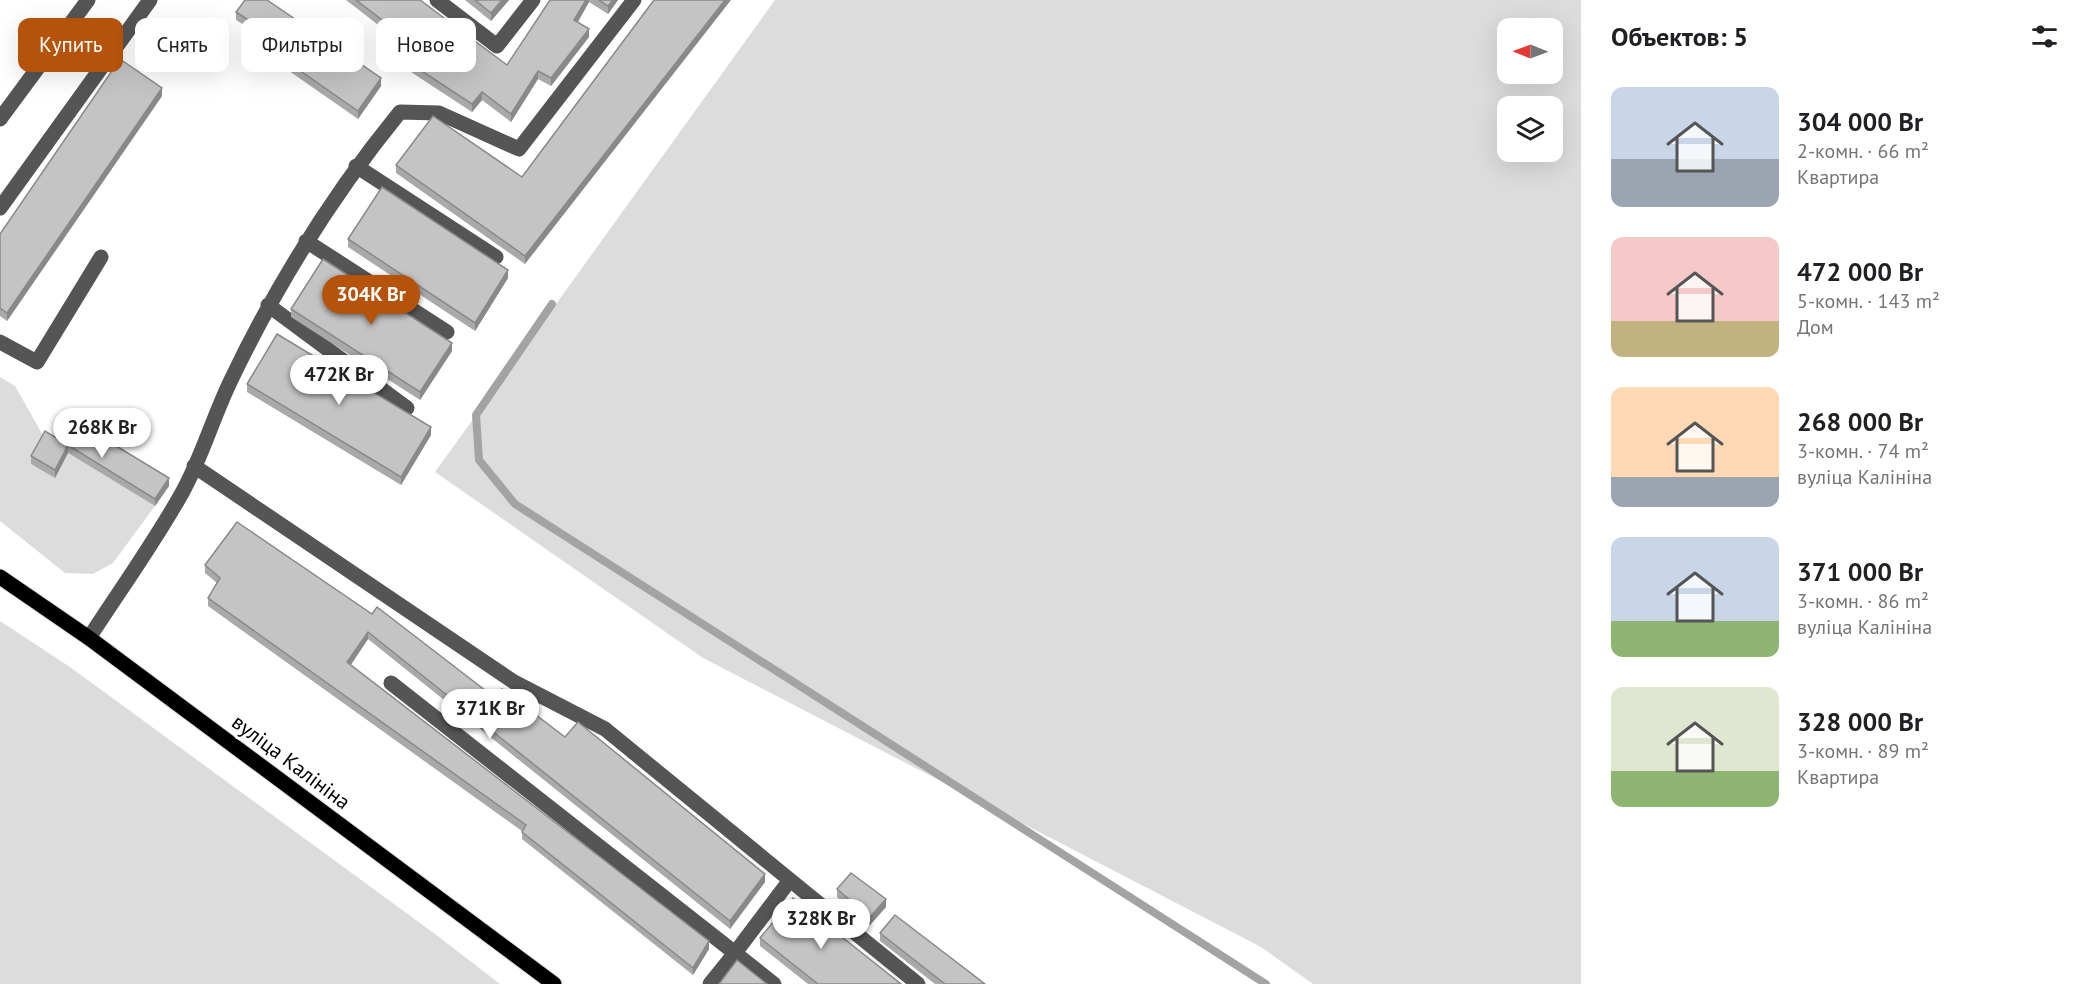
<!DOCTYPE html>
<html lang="ru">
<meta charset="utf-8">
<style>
:root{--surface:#fff;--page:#f2f2f2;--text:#202124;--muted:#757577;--accent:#b45309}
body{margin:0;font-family:"PT Sans",sans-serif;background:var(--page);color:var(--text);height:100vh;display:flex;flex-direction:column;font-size:22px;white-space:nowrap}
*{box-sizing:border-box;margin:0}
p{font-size:20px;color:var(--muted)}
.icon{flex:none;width:33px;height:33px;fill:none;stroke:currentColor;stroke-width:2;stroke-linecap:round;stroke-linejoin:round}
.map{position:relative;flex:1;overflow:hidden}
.side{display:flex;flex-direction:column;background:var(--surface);width:510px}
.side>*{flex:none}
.hud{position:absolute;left:18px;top:18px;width:570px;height:54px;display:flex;gap:12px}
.needle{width:39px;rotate:271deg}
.buttons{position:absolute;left:1497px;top:18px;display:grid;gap:12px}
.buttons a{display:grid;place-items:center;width:66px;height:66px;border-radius:12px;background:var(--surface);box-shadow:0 6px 24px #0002;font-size:30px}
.price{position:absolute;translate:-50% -51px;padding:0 14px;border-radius:21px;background:#fff;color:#222;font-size:20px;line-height:39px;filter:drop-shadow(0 2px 3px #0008)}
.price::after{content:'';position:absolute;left:50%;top:36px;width:18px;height:14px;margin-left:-9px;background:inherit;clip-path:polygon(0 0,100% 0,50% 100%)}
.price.on{background:var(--accent);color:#fff}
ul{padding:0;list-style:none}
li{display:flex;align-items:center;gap:18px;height:150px;padding:0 30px}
li span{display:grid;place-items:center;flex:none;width:168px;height:120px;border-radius:12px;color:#555}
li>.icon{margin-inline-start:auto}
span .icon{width:72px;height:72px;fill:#fffc;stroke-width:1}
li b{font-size:26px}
h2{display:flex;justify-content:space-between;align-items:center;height:72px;padding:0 30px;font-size:26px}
.tag{padding:0 21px;border-radius:12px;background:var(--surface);box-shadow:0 6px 24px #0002;font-size:21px;line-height:54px}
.tag.on{background:var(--accent);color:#fff}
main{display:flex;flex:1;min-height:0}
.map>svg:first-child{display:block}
.green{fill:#dcdcdc;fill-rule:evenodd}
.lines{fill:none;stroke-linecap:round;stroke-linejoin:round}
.stream{stroke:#a3a3a3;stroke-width:8}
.major-casing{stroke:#dbdbdb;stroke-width:17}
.minor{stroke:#555;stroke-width:15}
.major{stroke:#000;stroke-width:15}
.wall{fill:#a9a9a9}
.shaded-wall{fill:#898989}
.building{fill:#c4c4c4;stroke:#898989;stroke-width:1.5}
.labels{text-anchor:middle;stroke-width:6;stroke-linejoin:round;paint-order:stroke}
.street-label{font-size:21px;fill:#000;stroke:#fff}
</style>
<main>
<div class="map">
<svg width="1581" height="984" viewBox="0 0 1581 984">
<rect width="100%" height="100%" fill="#fff"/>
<!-- green -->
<path class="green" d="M775,0H1581V984H1313L1261,947L703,658L435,472ZM1508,28H1552V74H1508ZM1552,106V152H1508V106Z
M0,377L15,386L45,439L155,506L113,563L93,574L65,573L0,521Z
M0,621L70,667L435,934L500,984H0Z"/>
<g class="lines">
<!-- stream -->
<path class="stream" d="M552,304L476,415L479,460L515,504L1266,984"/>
<!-- major casing -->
<g class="major-casing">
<path id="major" d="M0,577L89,638L554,984"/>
</g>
<!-- minor -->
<path class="minor" d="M437,0L497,46L533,0
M0,119L88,0
M356,166L496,257
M0,208L150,0
M306,241L447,332
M268,305L407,408
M0,342L37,362L101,257
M194,466L514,682L605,729L790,880L735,953L391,683
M89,638C120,590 154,543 182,493C202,457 213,417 231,380C277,284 333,194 400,112L439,113L519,149L634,0
M790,880L918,984
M710,984L735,953L774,984"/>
<!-- major -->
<use href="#major" class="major"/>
</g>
<!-- wall -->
<path class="wall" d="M346,0H420L507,65L550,0H618L608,14L589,2L578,22L589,37L551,86L538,79L511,122L482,100L472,112L411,72V64L417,55Z
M465,0H509L491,21Z
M654,0L525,264L396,173V165L522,177Z
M236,12L381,86L358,119L246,41V33L249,28L236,20Z
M162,96L7,321L0,316V234Z
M348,239L508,278L475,331L348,247Z
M291,309L452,351L420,400L291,317Z
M247,384L431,435L401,485L247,392Z
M68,445L169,486L155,506L68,453L55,478L31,464V456Z
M205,565L372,614L494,697L565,737L765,882L730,929L368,639L351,665L709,949L693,975L522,839V831L208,606V598L217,583L205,573Z
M837,889L886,907L870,925L837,897Z
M880,933L985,984H935L880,941Z
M760,938L901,984H808L760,946Z"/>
<!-- shaded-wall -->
<path class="shaded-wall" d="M502,0H509L491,21V13Z
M586,0H589V2L574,28V20Z
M613,0H618L608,14V6Z
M725,0H731L525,264V256Z
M589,29V37L551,86V78Z
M538,71V79L511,122V114Z
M381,78V86L358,119V111Z
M162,88V96L7,321V313Z
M482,92V100L472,112V104Z
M508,270V278L475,331V323Z
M452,343V351L420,400V392Z
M431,427V435L401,485V477Z
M68,445V453L55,478V470Z
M169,478V486L155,506V499Z
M368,632V639L347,670V662Z
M765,874V882L730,929V921Z
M886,899V907L870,925V917Z
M709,941V949L693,975V968Z"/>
<!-- building -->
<path class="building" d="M245,0H267L381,78L358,111L246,33L253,23L236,12Z
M356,0H420L507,65L550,0H586L574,20L589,29L551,78L538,71L511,114L482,92L472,104L411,64L420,49Z
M475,0H502L491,13Z
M599,0H613L608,6Z
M654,0H725L525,256L396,165L433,116L522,177Z
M120,59L162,88L7,313L0,308V234Z
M382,187L508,270L475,323L348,239Z
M323,259L452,343L420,392L291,309Z
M277,334L431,427L401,477L247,384Z
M80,424L169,478L155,499L68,445L55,470L31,456L45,431L68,445Z
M237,522L372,614L377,607L494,697L502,689L565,737L578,722L765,874L730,921L368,632L347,662L709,941L693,968L522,832L526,825L208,598L220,578L205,565Z
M851,873L886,899L870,917L837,889Z
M793,898L901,984H818L760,938Z
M895,915L985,984H945L880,933Z
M737,960L767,984H719Z"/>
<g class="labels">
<!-- street labels -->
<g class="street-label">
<text transform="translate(291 762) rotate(37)" y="7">вуліца Калініна</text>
</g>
</g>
</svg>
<div class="buttons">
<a><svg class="needle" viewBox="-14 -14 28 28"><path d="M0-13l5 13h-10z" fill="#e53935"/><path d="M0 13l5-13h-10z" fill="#757577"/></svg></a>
<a><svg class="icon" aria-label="layers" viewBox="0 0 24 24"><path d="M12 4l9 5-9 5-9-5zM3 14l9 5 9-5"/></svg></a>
</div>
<b class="price on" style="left:371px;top:326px">304K Br</b>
<b class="price" style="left:339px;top:406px">472K Br</b>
<b class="price" style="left:102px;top:459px">268K Br</b>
<b class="price" style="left:490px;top:740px">371K Br</b>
<b class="price" style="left:821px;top:950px">328K Br</b>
<div class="hud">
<a class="tag on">Купить</a>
<a class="tag">Снять</a>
<a class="tag">Фильтры</a>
<a class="tag">Новое</a>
</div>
</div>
<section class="side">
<h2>Объектов: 5<svg class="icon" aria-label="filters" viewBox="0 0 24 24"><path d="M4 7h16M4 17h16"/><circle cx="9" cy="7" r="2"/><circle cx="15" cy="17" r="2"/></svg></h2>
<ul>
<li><span style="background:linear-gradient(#c9d6e8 60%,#9aa5b1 0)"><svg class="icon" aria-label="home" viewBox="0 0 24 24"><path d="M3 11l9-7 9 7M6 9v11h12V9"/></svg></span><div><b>304 000 Br</b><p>2-комн. · 66 m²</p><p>Квартира</p></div></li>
<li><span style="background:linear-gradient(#f6c9c9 70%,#c2b280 0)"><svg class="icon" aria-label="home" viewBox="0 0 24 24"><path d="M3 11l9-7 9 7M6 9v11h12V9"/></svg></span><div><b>472 000 Br</b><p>5-комн. · 143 m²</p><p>Дом</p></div></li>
<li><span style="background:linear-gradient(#ffd9b3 75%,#9aa5b1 0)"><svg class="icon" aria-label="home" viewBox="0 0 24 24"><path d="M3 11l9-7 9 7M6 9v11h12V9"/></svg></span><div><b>268 000 Br</b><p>3-комн. · 74 m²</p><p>вуліца Калініна</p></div></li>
<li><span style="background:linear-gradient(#c9d6e8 70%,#8fb573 0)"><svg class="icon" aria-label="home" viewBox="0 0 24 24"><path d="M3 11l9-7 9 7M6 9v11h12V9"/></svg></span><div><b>371 000 Br</b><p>3-комн. · 86 m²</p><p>вуліца Калініна</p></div></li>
<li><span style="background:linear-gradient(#dfe7d0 70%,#8fb573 0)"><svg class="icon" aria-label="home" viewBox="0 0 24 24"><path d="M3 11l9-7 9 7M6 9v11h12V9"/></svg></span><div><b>328 000 Br</b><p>3-комн. · 89 m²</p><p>Квартира</p></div></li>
</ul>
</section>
</main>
